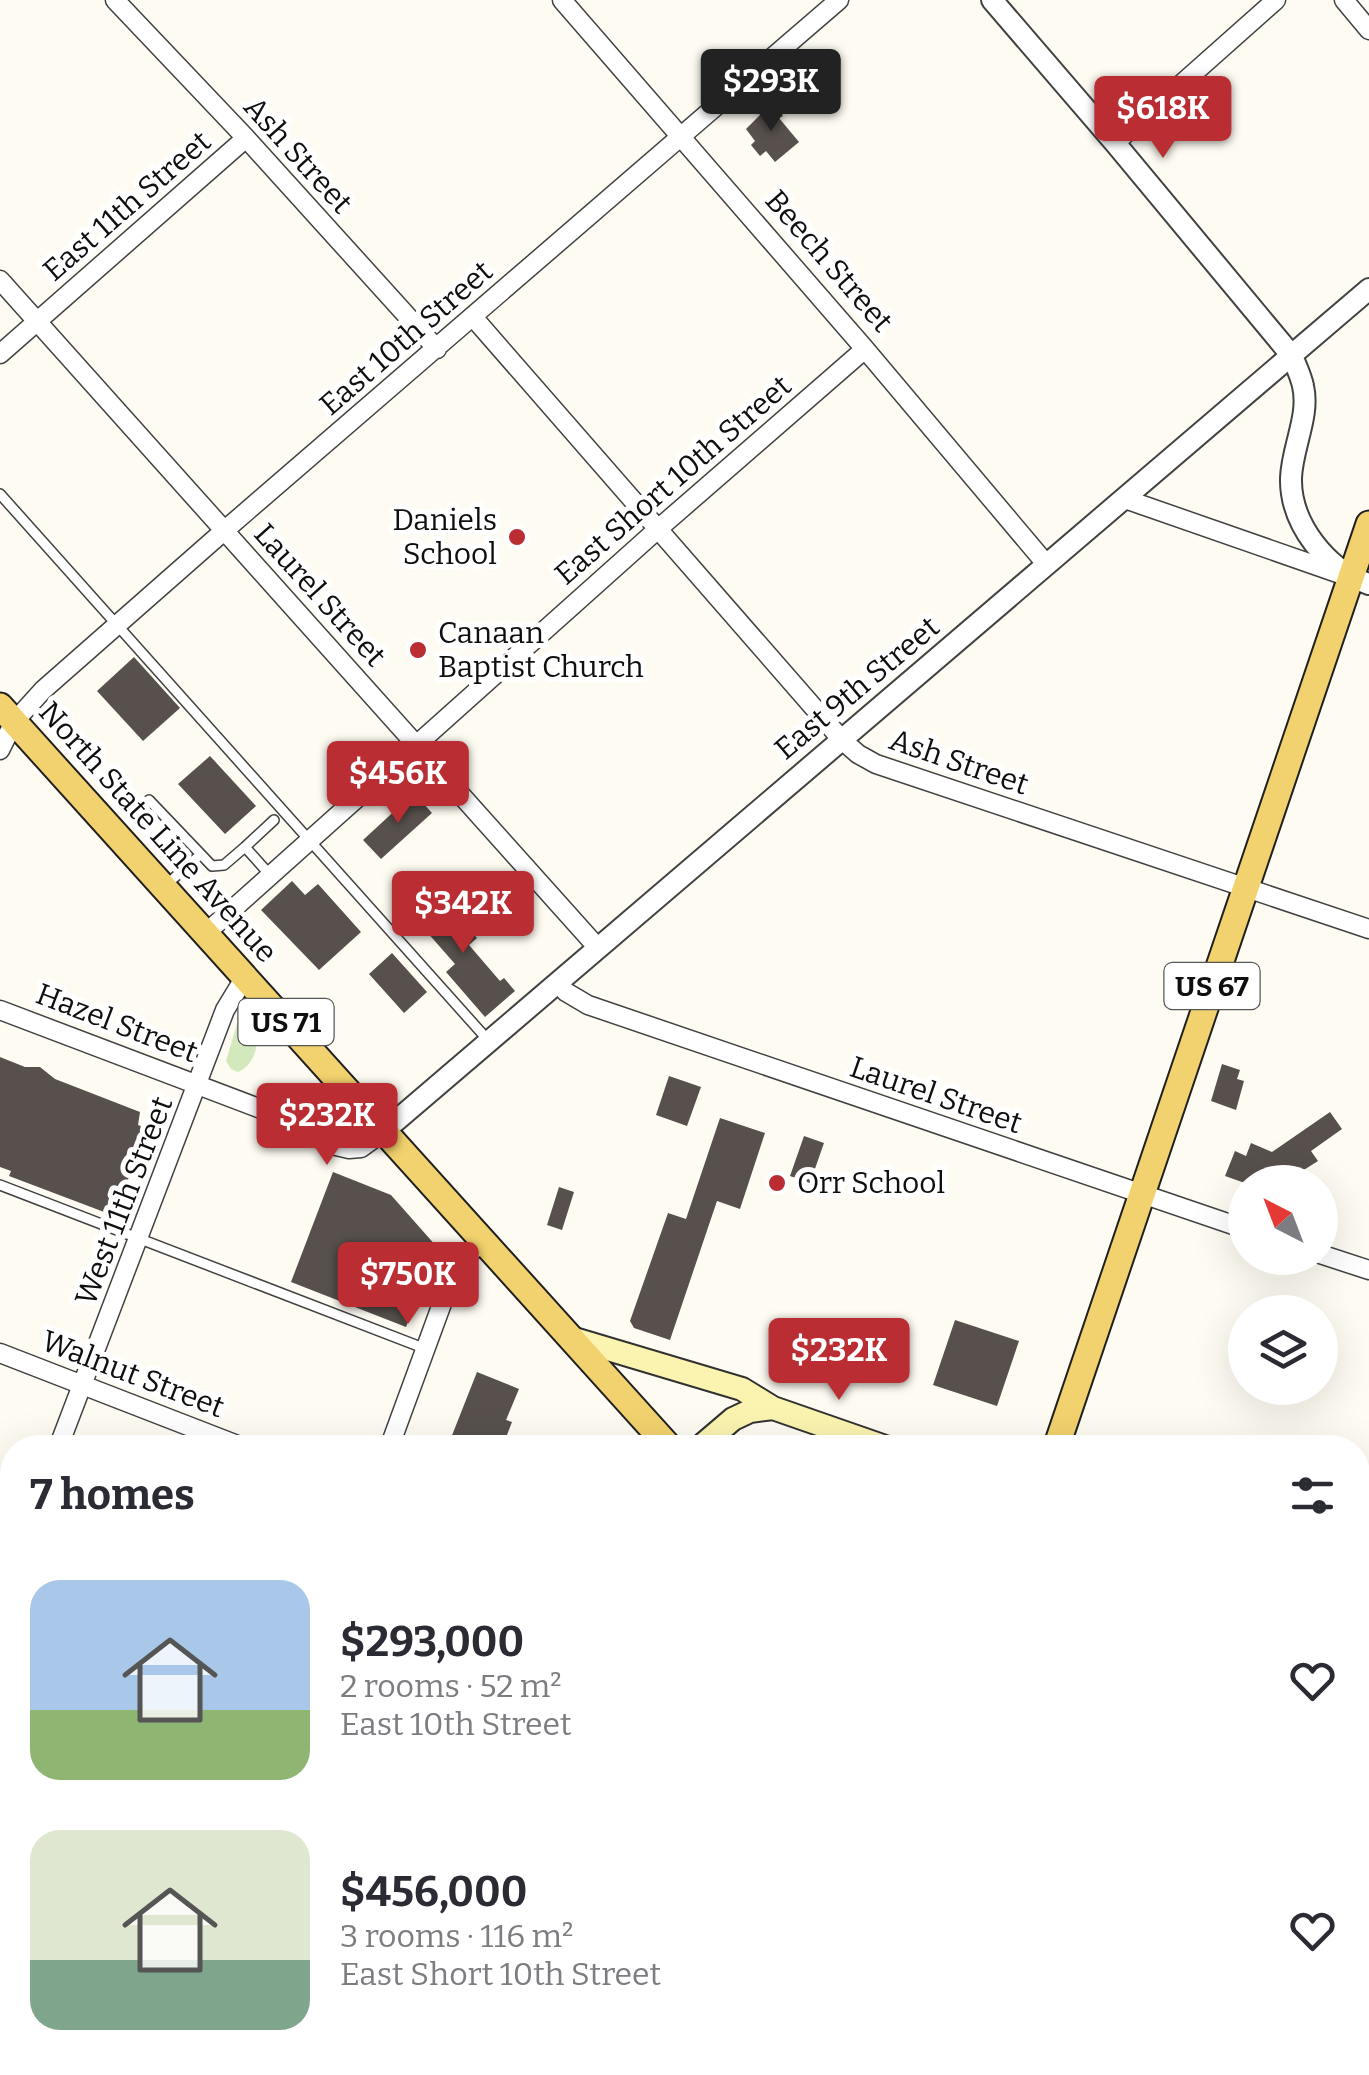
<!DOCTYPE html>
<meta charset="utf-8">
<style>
:root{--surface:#fff;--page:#f7f7f7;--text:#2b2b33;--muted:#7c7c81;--accent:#b92d33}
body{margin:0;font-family:Bitter,serif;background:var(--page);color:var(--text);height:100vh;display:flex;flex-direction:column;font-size:38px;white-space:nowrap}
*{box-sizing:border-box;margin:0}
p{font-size:32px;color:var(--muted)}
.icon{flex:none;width:55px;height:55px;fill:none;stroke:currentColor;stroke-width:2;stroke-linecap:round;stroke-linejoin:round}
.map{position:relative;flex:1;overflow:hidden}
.details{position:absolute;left:0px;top:1435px;width:1370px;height:640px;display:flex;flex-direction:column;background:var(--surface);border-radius:40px 40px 0 0;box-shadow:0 10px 40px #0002}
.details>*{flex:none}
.needle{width:65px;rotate:318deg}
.buttons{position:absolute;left:1228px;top:1165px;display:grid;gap:20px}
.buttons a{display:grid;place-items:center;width:110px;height:110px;border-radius:50%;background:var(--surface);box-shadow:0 10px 40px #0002;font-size:50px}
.price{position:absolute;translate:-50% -85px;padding:0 22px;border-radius:10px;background:var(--accent);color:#fff;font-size:32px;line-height:65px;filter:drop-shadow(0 2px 5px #0008)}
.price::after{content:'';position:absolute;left:50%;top:60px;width:30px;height:22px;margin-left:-15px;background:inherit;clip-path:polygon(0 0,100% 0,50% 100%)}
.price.on{background:#222;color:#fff}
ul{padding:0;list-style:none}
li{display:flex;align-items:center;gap:30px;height:250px;padding:0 30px}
li span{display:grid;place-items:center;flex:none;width:280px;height:200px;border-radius:30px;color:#555}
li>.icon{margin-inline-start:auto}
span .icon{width:120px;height:120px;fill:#fffc;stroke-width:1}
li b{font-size:42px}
h2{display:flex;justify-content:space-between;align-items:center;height:120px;padding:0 30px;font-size:42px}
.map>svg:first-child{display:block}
.green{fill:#d3e8bc}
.building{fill:#57504c}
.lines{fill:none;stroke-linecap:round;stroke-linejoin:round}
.service-casing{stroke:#424242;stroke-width:12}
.minor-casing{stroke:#424242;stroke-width:21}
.tertiary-casing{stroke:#424242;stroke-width:24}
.secondary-casing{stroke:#313131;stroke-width:26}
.primary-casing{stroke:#202020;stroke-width:29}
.service{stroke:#fff;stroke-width:9}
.minor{stroke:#fff;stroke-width:18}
.tertiary{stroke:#fff;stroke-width:20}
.secondary{stroke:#fbf3b0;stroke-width:22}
.primary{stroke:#f2d26e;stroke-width:25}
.poi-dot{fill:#b92d33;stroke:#fff;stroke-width:4}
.labels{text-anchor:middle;stroke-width:10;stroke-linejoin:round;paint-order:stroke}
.shield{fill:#fff;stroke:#575757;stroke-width:2.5}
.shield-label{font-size:28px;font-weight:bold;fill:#0f0f0f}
.street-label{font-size:30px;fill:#0f0f0f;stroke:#fff}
.poi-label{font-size:30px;fill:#0f0f0f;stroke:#fff;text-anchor:start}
</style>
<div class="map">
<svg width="1369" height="2075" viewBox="0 0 1369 2075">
<rect width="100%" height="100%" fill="#fefcf2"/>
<!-- green -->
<path class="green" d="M242,1019L257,1035C258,1050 252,1066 238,1072L231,1069L226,1061L237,1024Z"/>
<!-- building -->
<path class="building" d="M772,103L783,116L779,118L799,142L775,162L766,151L760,156L751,145L755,141L746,129Z
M134,657L180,708L143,741L97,691Z
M210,756L256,806L225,834L178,784Z
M414,793L432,813L381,859L363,840Z
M292,881L305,895L318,884L361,932L319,970L261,910Z
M437,893L477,938L469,945L500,981L504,978L515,991L485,1017L446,972L455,964L412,915Z
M392,953L427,992L404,1013L369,974Z
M0,1057L25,1067H40L55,1079L140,1112L138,1125L146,1128L144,1144L112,1215L9,1176L11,1171L0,1167Z
M1222,1064L1240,1070L1237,1079L1244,1081L1236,1110L1211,1101Z
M669,1076L701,1087L687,1126L656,1115Z
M1330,1112L1342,1129L1311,1151L1318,1161L1299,1173L1294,1182H1277L1263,1174L1259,1182H1242L1225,1176L1235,1151L1246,1156L1251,1143L1272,1152Z
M720,1118L765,1133L740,1209L717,1201L670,1340L634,1328L630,1321L668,1213L686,1219Z
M804,1136L824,1143L810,1183L790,1176Z
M333,1172L391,1195L437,1247L406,1327L291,1282Z
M559,1187L574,1192L562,1230L547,1225Z
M955,1320L1019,1341L997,1406L933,1385Z
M477,1372L519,1389L506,1420L512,1422L505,1440L499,1437L495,1448H447Z"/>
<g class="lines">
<!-- service casing -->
<g class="service-casing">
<path id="service" d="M0,494L487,1039
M149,800L212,866L224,865L245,847
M270,875L245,847L274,820
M166,885L200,855
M0,1185L426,1349
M0,1534L12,1539
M490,2063L520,2075"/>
</g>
<!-- minor casing -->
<g class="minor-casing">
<path id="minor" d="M115,0L246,138L437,349
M562,0L865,349L1047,565
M1344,0L1369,30
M1115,143L1276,0
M0,280L598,948
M473,317L842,740L858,754L876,764L1369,929
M0,354L246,138
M1125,499L1346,576
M0,750L14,722L43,690L225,530L839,0
M206,933L658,529L865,349
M558,983L566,992L588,1005L1245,1229
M0,1010L269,1112L332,1145L349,1149L361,1148L383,1132
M279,1113C315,1117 348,1130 383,1132
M1320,1254L1369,1270
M0,1353L245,1448
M58,1448L225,1010L245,977
M389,1448L454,1271L482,1240
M0,1599L12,1567
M0,1704L12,1709
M1358,1950L1369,1954
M0,2048L12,2053
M37,2062L70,2075
M937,2062L969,2075
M141,2075L146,2062
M485,2075L490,2062"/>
</g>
<!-- tertiary casing -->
<g class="tertiary-casing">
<path id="tertiary" d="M992,0L1115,143L1292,356C1296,366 1301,376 1303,386C1310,416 1292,447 1291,478C1290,524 1327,570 1369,584
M383,1132L1369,289
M1358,1607L1369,1611"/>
</g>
<!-- secondary casing -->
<g class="secondary-casing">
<path id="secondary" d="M571,1338L742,1389L773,1408
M699,1448L733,1419L750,1411L773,1408L888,1448
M1223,2062L1234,2075"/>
</g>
<!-- primary casing -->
<g class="primary-casing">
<path id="primary" d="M0,706L670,1448
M1056,1448L1369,524
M1358,1544L1369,1510
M827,2075L832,2062
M1174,2075L1178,2062"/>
</g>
<!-- service -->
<use href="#service" class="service"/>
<!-- minor -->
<use href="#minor" class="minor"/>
<!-- tertiary -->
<use href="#tertiary" class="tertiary"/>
<!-- secondary -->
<use href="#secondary" class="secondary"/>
<!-- primary -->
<use href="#primary" class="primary"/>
</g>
<!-- markers -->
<g class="poi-dot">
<circle cx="517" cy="537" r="10"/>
<circle cx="418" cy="650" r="10"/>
<circle cx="777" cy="1183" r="10"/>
</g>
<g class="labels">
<!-- shield labels -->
<g class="shield">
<rect x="1164.5" y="963" width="95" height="46" rx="8"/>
<rect x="238.5" y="999" width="95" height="46" rx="8"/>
</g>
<g class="shield-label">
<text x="1212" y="996">US 67</text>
<text x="286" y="1032">US 71</text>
</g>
<!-- street labels -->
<g class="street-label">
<text transform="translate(298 155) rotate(48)" y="10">Ash Street</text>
<text transform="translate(127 206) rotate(-41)" y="10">East 11th Street</text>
<text transform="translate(829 261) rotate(49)" y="10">Beech Street</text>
<text transform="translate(406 338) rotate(-41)" y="10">East 10th Street</text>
<text transform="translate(673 480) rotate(-41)" y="10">East Short 10th Street</text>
<text transform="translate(320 595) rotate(48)" y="10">Laurel Street</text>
<text transform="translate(857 688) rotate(-40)" y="10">East 9th Street</text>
<text transform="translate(959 762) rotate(19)" y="10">Ash Street</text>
<text transform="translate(158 832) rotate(48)" y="10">North State Line Avenue</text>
<text transform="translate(117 1023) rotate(21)" y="10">Hazel Street</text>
<text transform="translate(936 1095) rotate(19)" y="10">Laurel Street</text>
<text transform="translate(124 1201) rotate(-69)" y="10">West 11th Street</text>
<text transform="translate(133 1374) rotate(21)" y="10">Walnut Street</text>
</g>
<!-- poi labels -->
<g class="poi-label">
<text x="497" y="530" text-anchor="end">Daniels<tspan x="497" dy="34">School</tspan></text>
<text x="438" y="643">Canaan<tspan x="438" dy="34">Baptist Church</tspan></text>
<text x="797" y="1193">Orr School</text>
</g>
</g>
</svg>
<div class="buttons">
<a><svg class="needle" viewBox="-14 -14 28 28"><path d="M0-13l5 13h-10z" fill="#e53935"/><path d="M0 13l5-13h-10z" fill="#7c7c81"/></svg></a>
<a><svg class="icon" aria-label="layers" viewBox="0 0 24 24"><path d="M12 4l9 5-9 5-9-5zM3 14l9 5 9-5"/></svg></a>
</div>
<b class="price on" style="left:771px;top:134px">$293K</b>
<b class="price" style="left:1163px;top:161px">$618K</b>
<b class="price" style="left:398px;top:826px">$456K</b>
<b class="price" style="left:463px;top:956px">$342K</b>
<b class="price" style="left:327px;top:1168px">$232K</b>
<b class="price" style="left:408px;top:1327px">$750K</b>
<b class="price" style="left:839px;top:1403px">$232K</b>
<section class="details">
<h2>7 homes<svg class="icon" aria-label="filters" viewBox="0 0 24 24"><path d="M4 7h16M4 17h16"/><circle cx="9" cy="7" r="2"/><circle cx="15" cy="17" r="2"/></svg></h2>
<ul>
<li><span style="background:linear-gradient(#a9c7e8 65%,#8fb573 0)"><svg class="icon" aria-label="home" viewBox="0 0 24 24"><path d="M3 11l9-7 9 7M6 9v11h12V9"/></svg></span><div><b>$293,000</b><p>2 rooms · 52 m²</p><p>East 10th Street</p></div><svg class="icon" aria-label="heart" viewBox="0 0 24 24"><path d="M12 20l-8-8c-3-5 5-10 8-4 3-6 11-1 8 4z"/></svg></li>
<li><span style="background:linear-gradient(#dfe7d0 65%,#7fa58c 0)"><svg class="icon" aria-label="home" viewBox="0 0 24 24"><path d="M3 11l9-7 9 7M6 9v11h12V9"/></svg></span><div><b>$456,000</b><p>3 rooms · 116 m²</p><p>East Short 10th Street</p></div><svg class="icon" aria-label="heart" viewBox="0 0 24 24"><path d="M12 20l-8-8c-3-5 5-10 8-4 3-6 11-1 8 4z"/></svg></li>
</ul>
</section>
</div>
